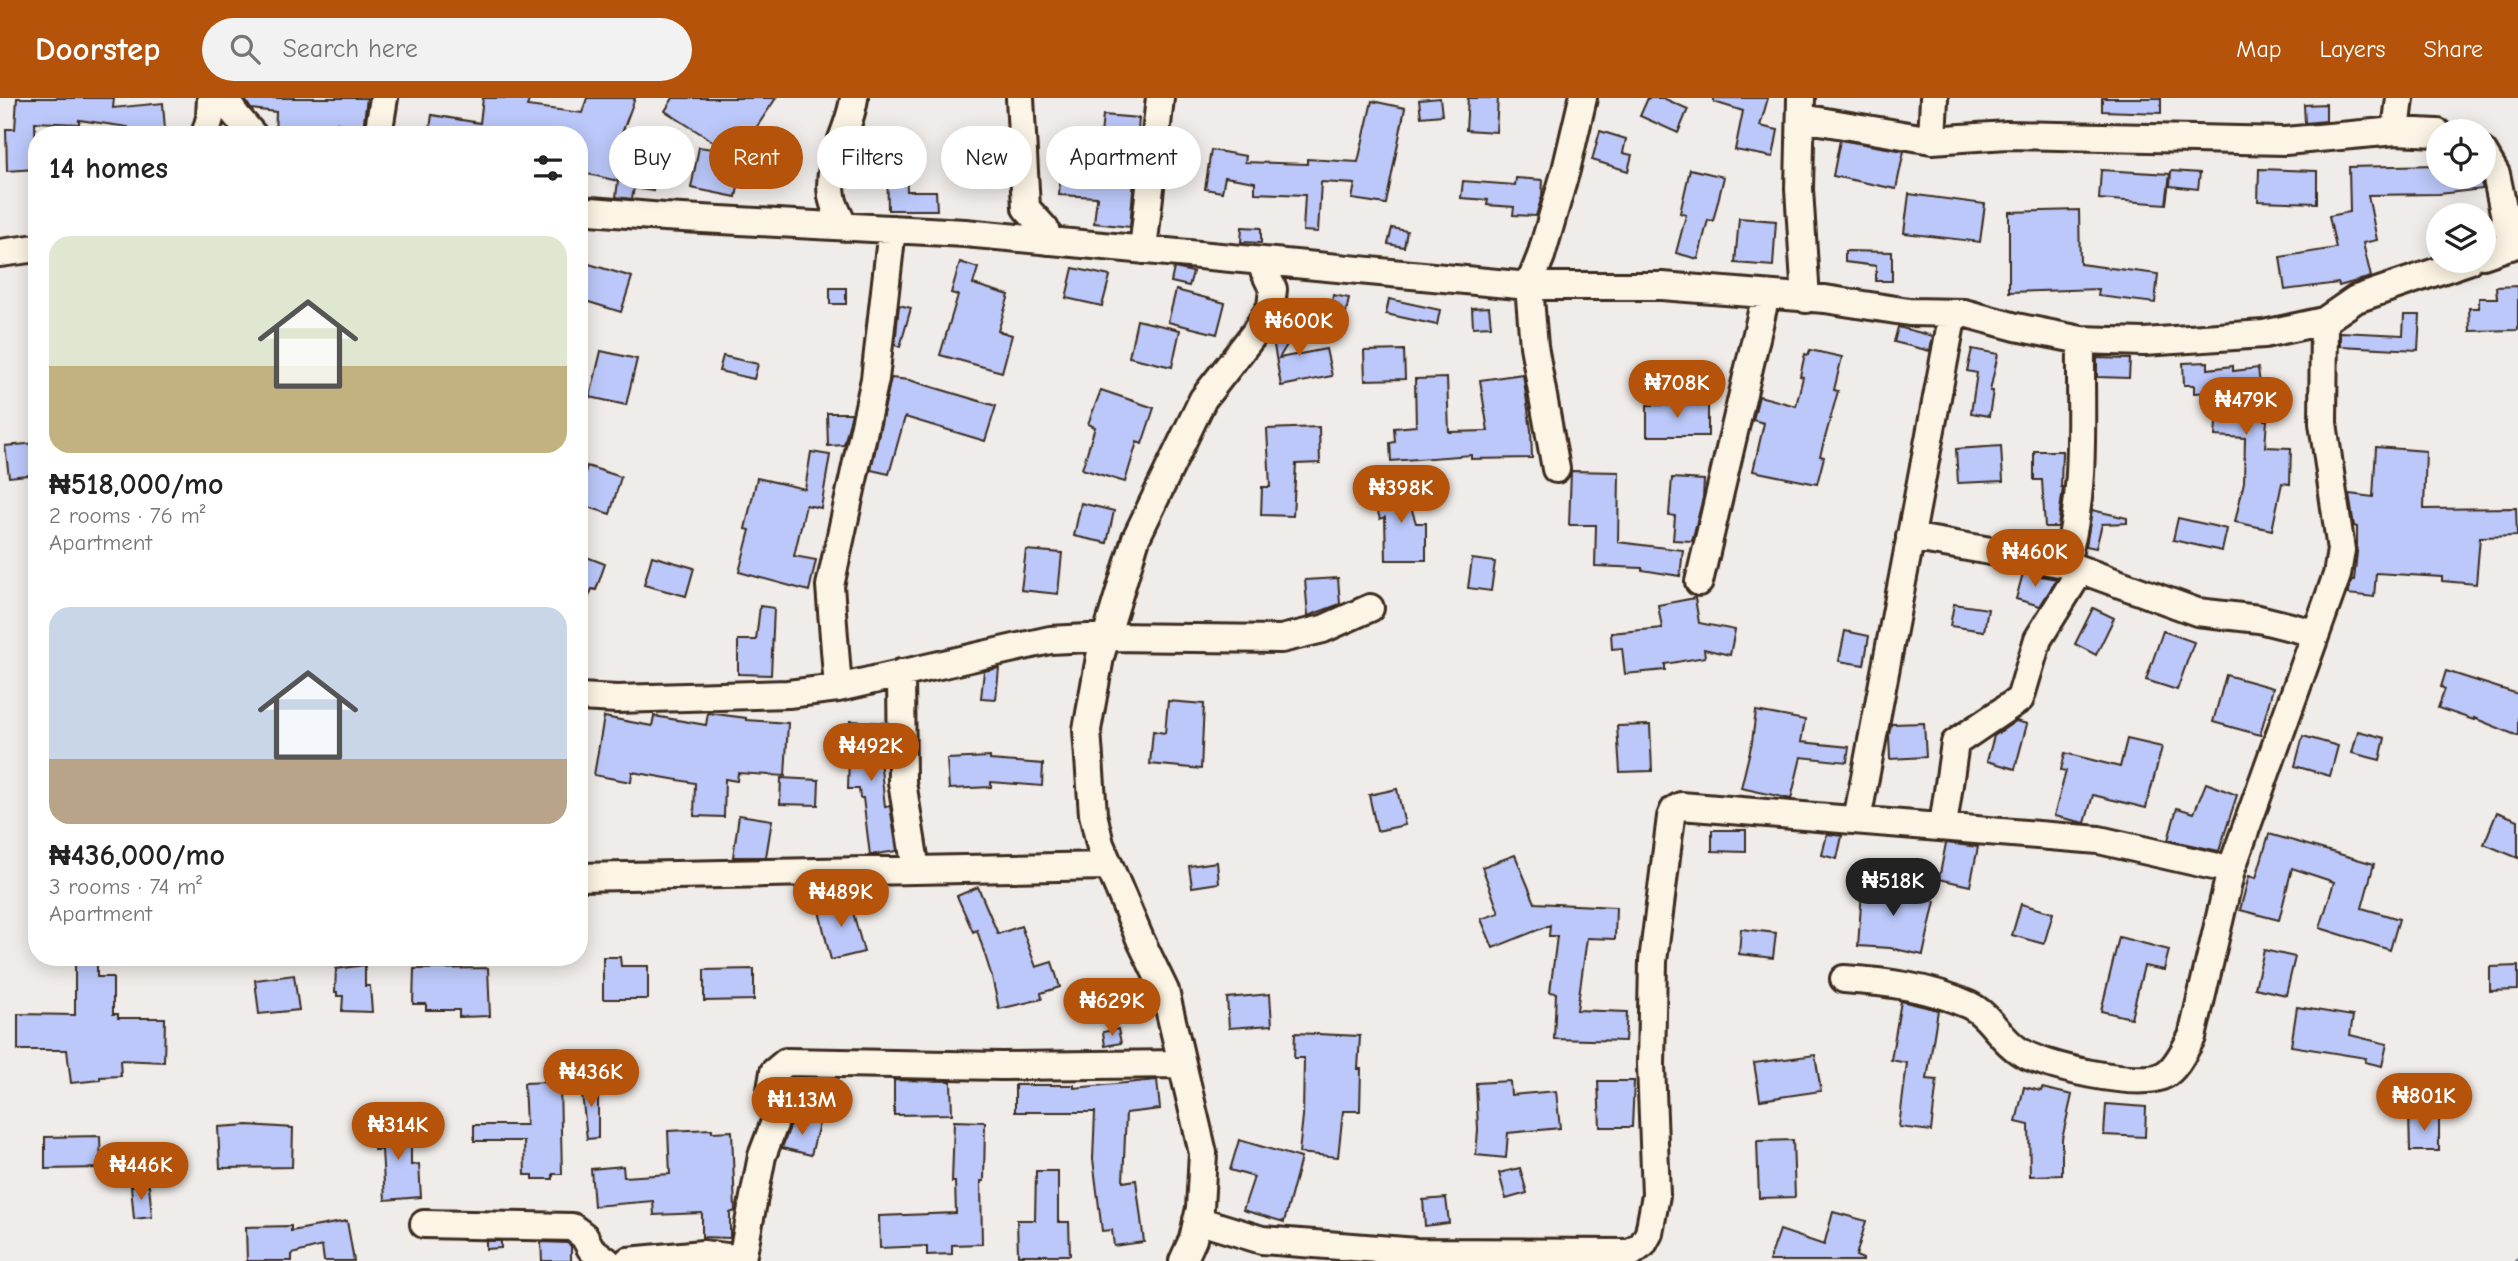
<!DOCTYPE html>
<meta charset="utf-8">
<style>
:root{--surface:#fff;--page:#f2f2f2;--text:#222;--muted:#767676;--accent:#b45309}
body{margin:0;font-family:"Comic Neue",sans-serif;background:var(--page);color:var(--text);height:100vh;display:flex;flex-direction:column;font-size:26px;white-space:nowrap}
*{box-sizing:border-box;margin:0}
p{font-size:23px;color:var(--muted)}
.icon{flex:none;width:38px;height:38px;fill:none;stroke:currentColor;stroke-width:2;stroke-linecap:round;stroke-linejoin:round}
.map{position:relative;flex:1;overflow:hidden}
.sheet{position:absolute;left:28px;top:28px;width:560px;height:840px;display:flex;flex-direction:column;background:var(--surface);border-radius:28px;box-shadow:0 4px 18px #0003}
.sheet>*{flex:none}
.top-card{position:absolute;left:609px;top:28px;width:665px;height:63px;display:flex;gap:14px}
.controls{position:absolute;left:2426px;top:21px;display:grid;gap:14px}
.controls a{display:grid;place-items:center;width:70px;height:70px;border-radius:50%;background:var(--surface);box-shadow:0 4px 18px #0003;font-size:35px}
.price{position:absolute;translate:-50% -60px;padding:0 16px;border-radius:24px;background:var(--accent);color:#fff;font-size:23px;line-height:46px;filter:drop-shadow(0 2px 4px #0008)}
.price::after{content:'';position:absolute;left:50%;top:42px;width:21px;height:16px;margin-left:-10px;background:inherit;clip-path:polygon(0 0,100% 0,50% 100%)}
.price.current{background:#222;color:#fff}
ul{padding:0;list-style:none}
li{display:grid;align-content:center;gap:14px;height:371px;padding:0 21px}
li span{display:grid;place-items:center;height:217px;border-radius:21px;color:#555}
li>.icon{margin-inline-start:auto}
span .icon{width:126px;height:126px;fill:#fffc;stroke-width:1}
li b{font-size:30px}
h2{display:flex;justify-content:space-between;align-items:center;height:84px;padding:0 21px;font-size:30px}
.tag{padding:0 24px;border-radius:32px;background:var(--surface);box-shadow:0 4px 18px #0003;font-size:24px;line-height:63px}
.tag.current{background:var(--accent);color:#fff}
header{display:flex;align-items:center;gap:42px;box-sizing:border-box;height:98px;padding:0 35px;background:var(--accent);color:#fff}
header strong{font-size:33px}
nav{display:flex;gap:38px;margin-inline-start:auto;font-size:24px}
.search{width:490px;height:63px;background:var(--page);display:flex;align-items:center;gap:18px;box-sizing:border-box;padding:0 24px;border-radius:38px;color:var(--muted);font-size:26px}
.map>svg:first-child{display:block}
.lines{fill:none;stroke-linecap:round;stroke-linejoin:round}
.stream{stroke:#6c889a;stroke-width:6}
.building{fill:#bbc8f9;stroke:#3b2a1e;stroke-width:2}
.minor-casing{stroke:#3b2a1e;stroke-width:32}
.minor{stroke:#fcf5e5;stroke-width:26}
</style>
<header>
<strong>Doorstep</strong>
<div class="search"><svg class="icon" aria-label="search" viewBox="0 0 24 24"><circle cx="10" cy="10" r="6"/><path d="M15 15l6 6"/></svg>Search here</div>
<nav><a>Map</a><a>Layers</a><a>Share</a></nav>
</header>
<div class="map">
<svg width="2518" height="1163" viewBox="0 0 2518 1163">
<rect width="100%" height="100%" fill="#efece9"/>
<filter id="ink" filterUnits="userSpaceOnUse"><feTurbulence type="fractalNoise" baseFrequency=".0143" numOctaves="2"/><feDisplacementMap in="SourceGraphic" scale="14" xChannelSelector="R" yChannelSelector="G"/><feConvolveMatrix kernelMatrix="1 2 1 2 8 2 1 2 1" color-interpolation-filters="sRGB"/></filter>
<g filter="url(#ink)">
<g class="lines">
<!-- stream -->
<path class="stream" d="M2518,1163V1162"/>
</g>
<!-- building -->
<path class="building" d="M17,0H114L113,10L163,5L165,32L128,36V29L79,22V26L35,24L36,71L7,73L6,31H15Z
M244,0H367L363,31L337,25L335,37H275L276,14L251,11Z
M483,0H530L527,8L582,15L587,0H635L621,38L660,44L653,93L634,90L632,101L616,99L618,83L579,74V37H429L432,17L480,25Z
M673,0H776L734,63L743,65L736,99L691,90L699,49L728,53L665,13Z
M1440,0L1442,17L1421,19L1419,2Z
M1468,0H1498L1496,34L1466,32Z
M1648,0H1663L1688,11L1678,35L1640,18Z
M1714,0H1768L1760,28L1778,32L1773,59L1735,52L1743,13L1714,4Z
M2102,0H2161V15L2102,13Z
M1372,3L1405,10L1386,106L1352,101L1355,86L1321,84L1318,134L1303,133L1305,97L1255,95V84L1225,79L1222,94L1205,91L1211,52L1246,58L1245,64L1307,66V61L1358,64Z
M2326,6V23L2305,25L2304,7Z
M1103,17L1139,20L1130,129L1094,125L1097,99L1059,97L1062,55L1099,57Z
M1600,33L1626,41L1623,55L1632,57L1628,73L1592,62Z
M1840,42L1904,53L1896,91L1833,78Z
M887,63H906L907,93H936L937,112H888Z
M2438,67V79H2479L2483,91L2439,96L2368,97L2377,142L2363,145L2371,179L2339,188L2338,185L2285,192L2280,159L2336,150L2329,118L2350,114L2349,69Z
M1690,71L1724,79L1713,123L1708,122L1698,161L1676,155L1686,117L1680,115Z
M2259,71L2317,73V105L2258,103Z
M2101,72L2170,76L2166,106L2099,101Z
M2171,73L2200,75L2198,91L2170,88Z
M1516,80L1543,82L1542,98L1536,118L1513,117L1514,109L1487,107L1488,102L1461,100L1463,83L1515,87Z
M1909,96L1985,106L1980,144L1904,135Z
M2079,112L2080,166L2158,176L2155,205L2098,198L2099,191L2009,194V114Z
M1739,120L1776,123L1773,168L1735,165Z
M1242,129L1261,130V145L1241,144Z
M1392,130L1407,133L1404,149L1388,146Z
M1845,153L1892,154V183H1876V168L1845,164Z
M579,163L632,179L621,214L579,201Z
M960,164L978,170L973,186L1009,197L998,233L1012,237L1002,274L940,257L958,197L951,195Z
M1073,170L1110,178L1102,208L1066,200Z
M1174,170L1193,174L1189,188L1171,184Z
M2518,188V232L2470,233L2469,210H2479V200H2497L2496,189Z
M830,190H846V206H830Z
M1176,192L1225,205L1217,236L1168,224Z
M1333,197L1349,200L1346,215L1331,212Z
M1389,201L1440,212L1437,227L1386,216Z
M899,207L911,210L900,249L895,247Z
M1489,209L1491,228L1473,229L1472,210Z
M1290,214L1302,222L1279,260L1326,251L1332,278L1281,288L1273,242Z
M2404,217H2420L2418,252L2340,248V234L2403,237Z
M1137,222L1180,232L1172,269L1129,259Z
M1898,229L1933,238L1930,253L1894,244Z
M1972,251L1998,256L1990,293H1993L1989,318L1971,315L1977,275L1967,273Z
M1404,252L1405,281L1365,282L1364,253Z
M1810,252L1842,259L1834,292L1838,293L1820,358L1824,359L1817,386L1753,373L1764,325L1753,322L1759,298L1796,308L1803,279L1800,278L1805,256L1808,257Z
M601,253L637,261L626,307L590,299Z
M723,258L758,266L754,281L719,273Z
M2097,260L2130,261L2129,280L2097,279Z
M2208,264V271L2233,268V273L2258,270L2264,322H2267L2265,349L2291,350L2290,386L2282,385L2272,432L2235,424L2244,384L2245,340L2215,338L2218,301L2214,302L2213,294L2194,295V287H2184L2183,265Z
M1523,276L1531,332L1532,360L1471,361V357L1391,363L1390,345L1395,344L1394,330L1416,328L1415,281L1447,280L1449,334L1488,333L1480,282Z
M891,280L909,282L996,308L985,343L905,319L889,376L871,372Z
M1101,292L1154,310L1142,346L1137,344L1125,384L1082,371L1095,329L1088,326Z
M1647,307H1708V338H1647Z
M827,315H852L844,347L828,348Z
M1319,329L1320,365L1296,366L1293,418L1261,417L1262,389H1270L1267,331Z
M37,345V376L9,379L5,348Z
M2001,348L2003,383L1958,385L1956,351Z
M2376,349L2426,353L2424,411L2516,410L2517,438L2480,439L2476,486L2442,483V479L2376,475L2374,499L2347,496L2352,482H2354L2357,454V429L2354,428L2349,396L2373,399Z
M2034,353H2062L2061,389H2063L2058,429H2045L2042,382H2034Z
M811,354L830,357L821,410L806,407L794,458L816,462L809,493L739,474L750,432L745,431L757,380L805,391Z
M587,368L621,379L610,416L579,406V395Z
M1571,373L1619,374L1618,444L1683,452L1680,478L1642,472V470L1595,468L1596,427H1569Z
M1672,380L1704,382L1703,400L1692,443L1673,442L1675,418L1669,417Z
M1403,384L1416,425H1426V462H1386L1385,419L1380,421L1372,394Z
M1081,405L1114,413L1107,445L1074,438Z
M2092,412L2127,420V425L2102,426L2096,450L2086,448Z
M2178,420L2227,431L2222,453L2173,442Z
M1026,452L1062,455L1058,496L1021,492Z
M579,456L605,466L596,492L592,491L581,519H579Z
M652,458L694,470L686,498L644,487Z
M1472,461L1495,464L1491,493L1468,490Z
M2023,475L2057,481L2040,508L2016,501Z
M1338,480L1340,506L1308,518L1305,482Z
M1695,500L1699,525L1735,532L1730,557L1704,551L1705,559L1665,566V572L1625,576L1622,550L1612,551L1611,535L1662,530L1658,507Z
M1954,506L1988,511L1984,533L1950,528Z
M760,508L774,510L771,577L738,576V542H756Z
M2093,510L2114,520L2096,557L2075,546Z
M1845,533L1869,538L1864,567L1839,563Z
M2163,533L2194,544L2177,592L2146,582Z
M999,570L996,601L981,600L984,573Z
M2446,573L2518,596V638L2474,620V622L2438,610L2445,591L2441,589Z
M2226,577L2273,590L2260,637L2213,624Z
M1168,603L1204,606L1201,671L1150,666L1153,633L1165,635Z
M1756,613L1805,622L1801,644L1849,649L1847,664L1801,659L1791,701L1741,690L1752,644Z
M708,615L746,620V622L788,625L785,678L738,675L737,683L725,681L724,719L694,718L695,685L632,674L631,684L594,677L604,619L652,628L654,618L706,627Z
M850,623L885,625L884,662L880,661L885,709L890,708L897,753L870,757L863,700H860L859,691H848Z
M2016,623L2027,626L2015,671L1987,663L1994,638Z
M1924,625L1926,659L1890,661L1889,637L1891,626Z
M1650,627L1652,673L1620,674L1617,628Z
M2358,633L2385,640L2380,662L2352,655Z
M2303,638L2338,648L2330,678L2295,668Z
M2127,641L2162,649L2146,710L2093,697L2085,725L2054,718L2066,673L2061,672L2065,655L2120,669Z
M990,659V662L1043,666L1042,688L991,684V689L949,691L947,661Z
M781,680L819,682L818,707L780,706Z
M2206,685L2237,697L2219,753L2168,742L2177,710L2194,715Z
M1397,691L1405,727L1377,733L1369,697Z
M2497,714L2518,722V760L2484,746Z
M739,717L772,722L766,759H733Z
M1712,732H1746V754L1712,753Z
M1827,736L1842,738L1837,761L1822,757Z
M2269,736L2374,766L2362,810L2399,821L2390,852L2320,830L2334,784L2292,770L2279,822L2240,812L2249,778L2256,780Z
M1946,745L1978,749L1970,788L1939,781Z
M1515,757L1535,805L1616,809L1615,841L1587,840L1577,912L1627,914L1625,943L1554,941L1556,895L1550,894L1557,838H1549L1550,827L1493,850L1481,821L1499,815L1482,769Z
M1217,764L1219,785L1192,789L1189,768Z
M1863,779L1890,781L1889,793L1935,803L1923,857L1890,850L1858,848Z
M978,789L998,836L1021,828L1036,869L1052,864L1060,889L1041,895L1042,901L999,911L992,879L977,832L973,834L957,798Z
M849,800L864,854L831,862L818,809Z
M2021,806L2053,815L2044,846L2012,837Z
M1741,831L1776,835L1773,860L1739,856Z
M2119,839L2169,852L2164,872L2144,868L2131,920L2101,913Z
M2264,852L2295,859L2286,897L2255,890Z
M75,859H97V879H113V916H118V920H165L164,964L120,962L121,978L100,979V982L71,985L67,952H18V916L75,917Z
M603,859H620L621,868H648V901H603Z
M365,867V888H370L372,914L342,913L343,898H337V894H335L336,871Z
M2518,868V892L2490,893V869Z
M488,870L490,918L459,919V912H426V906H413L414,871Z
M754,871V902L704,903V872Z
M294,877L299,912L259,916L255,882Z
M1270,896L1272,927L1229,930L1227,900Z
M1901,903L1938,912L1927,981L1937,982L1931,1033L1899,1029L1907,965L1891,962Z
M2297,909L2353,918L2350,937L2387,946L2382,968L2365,964L2366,960L2291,948Z
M1118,931L1121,945L1105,948L1103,934Z
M1295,935L1360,938L1358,971H1361L1360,1013H1343L1338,1059L1299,1055L1303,1018L1304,960H1294Z
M1815,957L1821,993L1760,1002L1754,965Z
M894,982L951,983L952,1016L894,1017Z
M1157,982L1160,1011L1126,1015L1123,1084L1136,1082L1144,1144L1114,1148L1112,1132L1102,1133L1093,1061L1095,1014H1015V987H1074V990Z
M1510,983L1511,997L1556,993L1560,1030L1508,1035L1506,1060L1476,1057L1478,1032L1476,985Z
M1598,983H1634L1632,1029H1600Z
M550,984V986H560L562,1076H553V1081H533V1077H525L524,1043H474V1027H526L524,985Z
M581,986H598V1040L587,1041Z
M2024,989L2041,993L2042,990L2072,997L2062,1041V1077L2030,1078L2029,1027L2016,1024Z
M2106,1006L2146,1009L2145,1039L2104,1037Z
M2409,1017H2439V1053H2410Z
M799,1021L819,1026L811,1057L782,1050L791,1026L798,1027Z
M954,1023L985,1024L984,1083H981L982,1146L952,1147V1156L927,1157V1148L880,1150L879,1118L956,1115L955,1084H952Z
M248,1027L293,1030L292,1069L220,1070L218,1029Z
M374,1027H411V1067L419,1066L421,1099L385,1102L382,1052H374Z
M712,1031V1034L732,1033L735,1113L730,1115V1140L702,1139V1115L654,1117L653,1103L594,1108L591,1071L623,1068L624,1079L670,1076L668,1033Z
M100,1038L101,1070L45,1071V1039Z
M1239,1042L1301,1060L1284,1124L1243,1112L1254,1079L1230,1072Z
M1793,1042L1795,1099L1759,1100L1757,1043Z
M1520,1070L1527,1095L1506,1101L1499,1075Z
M1036,1073H1058V1124H1069L1070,1157H1018L1017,1122H1035Z
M149,1087L152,1119L134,1121L131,1088Z
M1446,1100L1449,1125L1425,1128L1423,1102Z
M1833,1114L1866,1123L1856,1158L1863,1161V1163H1769L1780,1132L1824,1147Z
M347,1123L354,1163H324L322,1148L292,1156V1163H247L246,1129L291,1128V1133Z
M486,1143H501V1150L486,1151Z
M541,1144L567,1145L571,1148V1163H542Z"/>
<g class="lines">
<!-- minor casing -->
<g class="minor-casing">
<path id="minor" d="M226,0L234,15L253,37
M1020,0L1026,110L1045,131L1048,143
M1801,0L1799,91L1806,201
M1802,20L1932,42L2007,37L2285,43L2396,33L2438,35
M2396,33L2400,0
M205,37L210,20L211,0
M378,37L384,0
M1932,42L1934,0
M2483,54L2496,76L2511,148
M579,112L664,119L965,135L1529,188H1662L1825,201L1909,214L1964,215L2016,229L2081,242L2144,244L2264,236L2324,223L2356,201L2468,163
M844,129C840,119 833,108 832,98C826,64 850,33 854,0
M1143,152L1160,0
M0,155L37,150
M2483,157L2518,145
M1556,371L1534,248L1529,188L1541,158L1566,72L1583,0
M1910,439L2065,466L2197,514L2259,521L2315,535
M2065,466C2087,396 2080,315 2081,242
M1699,484L1766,197
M901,575L902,684L916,772
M838,590L830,488L875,281L892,131
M579,599L617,601L788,596L838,590L1050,542L1107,539L1281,541L1323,531L1370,510
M1857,722L1953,215
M1943,728L1955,645L2020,601L2038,541L2077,478L2079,472
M579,779L1109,768
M1844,881C1887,884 1929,889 1969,907C1990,917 1999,940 2019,953C2041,968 2140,991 2164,977C2177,970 2184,952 2192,939L2231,772L2337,477L2341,452L2323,325L2324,223
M1197,1122L1262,1142L1417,1154L1631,1155L1643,1146L1649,1135L1656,1097L1651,967L1653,863L1671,719L1674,712L1681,708L2099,742L2231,772
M424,1126L572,1129L584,1138L591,1151L607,1163
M628,1163L703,1156L742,1161L762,1058L776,1021L771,992L774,974L786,964L1001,968L1181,966
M1183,1163L1193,1141L1200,1110L1203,1055L1165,893L1140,841L1100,746L1093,716L1087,632L1100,559L1136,440L1203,301L1254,236L1271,209L1273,191L1260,164"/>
</g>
<!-- minor -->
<use href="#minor" class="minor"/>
</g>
</g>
</svg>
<div class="controls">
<a><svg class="icon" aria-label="locate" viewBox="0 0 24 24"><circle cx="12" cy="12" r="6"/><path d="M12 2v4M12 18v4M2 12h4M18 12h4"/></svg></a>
<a><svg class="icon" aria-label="layers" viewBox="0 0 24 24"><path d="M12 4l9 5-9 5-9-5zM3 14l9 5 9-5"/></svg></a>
</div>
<b class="price" style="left:1299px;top:260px">₦600K</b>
<b class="price" style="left:1677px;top:322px">₦708K</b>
<b class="price" style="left:2246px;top:339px">₦479K</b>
<b class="price" style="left:1401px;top:427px">₦398K</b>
<b class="price" style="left:2035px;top:491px">₦460K</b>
<b class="price" style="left:871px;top:685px">₦492K</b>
<b class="price current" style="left:1893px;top:820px">₦518K</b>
<b class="price" style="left:841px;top:831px">₦489K</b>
<b class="price" style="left:1112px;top:940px">₦629K</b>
<b class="price" style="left:591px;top:1011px">₦436K</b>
<b class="price" style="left:2424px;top:1035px">₦801K</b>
<b class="price" style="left:802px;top:1039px">₦1.13M</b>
<b class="price" style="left:398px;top:1064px">₦314K</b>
<b class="price" style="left:141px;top:1104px">₦446K</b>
<div class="top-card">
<a class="tag">Buy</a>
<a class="tag current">Rent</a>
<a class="tag">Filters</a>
<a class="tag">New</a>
<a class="tag">Apartment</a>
</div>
<section class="sheet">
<h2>14 homes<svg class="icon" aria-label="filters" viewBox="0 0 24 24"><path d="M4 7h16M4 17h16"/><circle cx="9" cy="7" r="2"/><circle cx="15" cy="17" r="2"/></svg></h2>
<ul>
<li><span style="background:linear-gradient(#dfe7d0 60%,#c2b280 0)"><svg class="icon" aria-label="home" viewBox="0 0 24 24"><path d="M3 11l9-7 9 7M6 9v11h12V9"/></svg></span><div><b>₦518,000/mo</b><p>2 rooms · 76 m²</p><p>Apartment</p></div></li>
<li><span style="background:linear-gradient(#c9d6e8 70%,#b9a48a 0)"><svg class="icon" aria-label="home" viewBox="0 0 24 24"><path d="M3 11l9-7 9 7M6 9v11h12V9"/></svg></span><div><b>₦436,000/mo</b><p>3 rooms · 74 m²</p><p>Apartment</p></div></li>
</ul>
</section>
</div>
